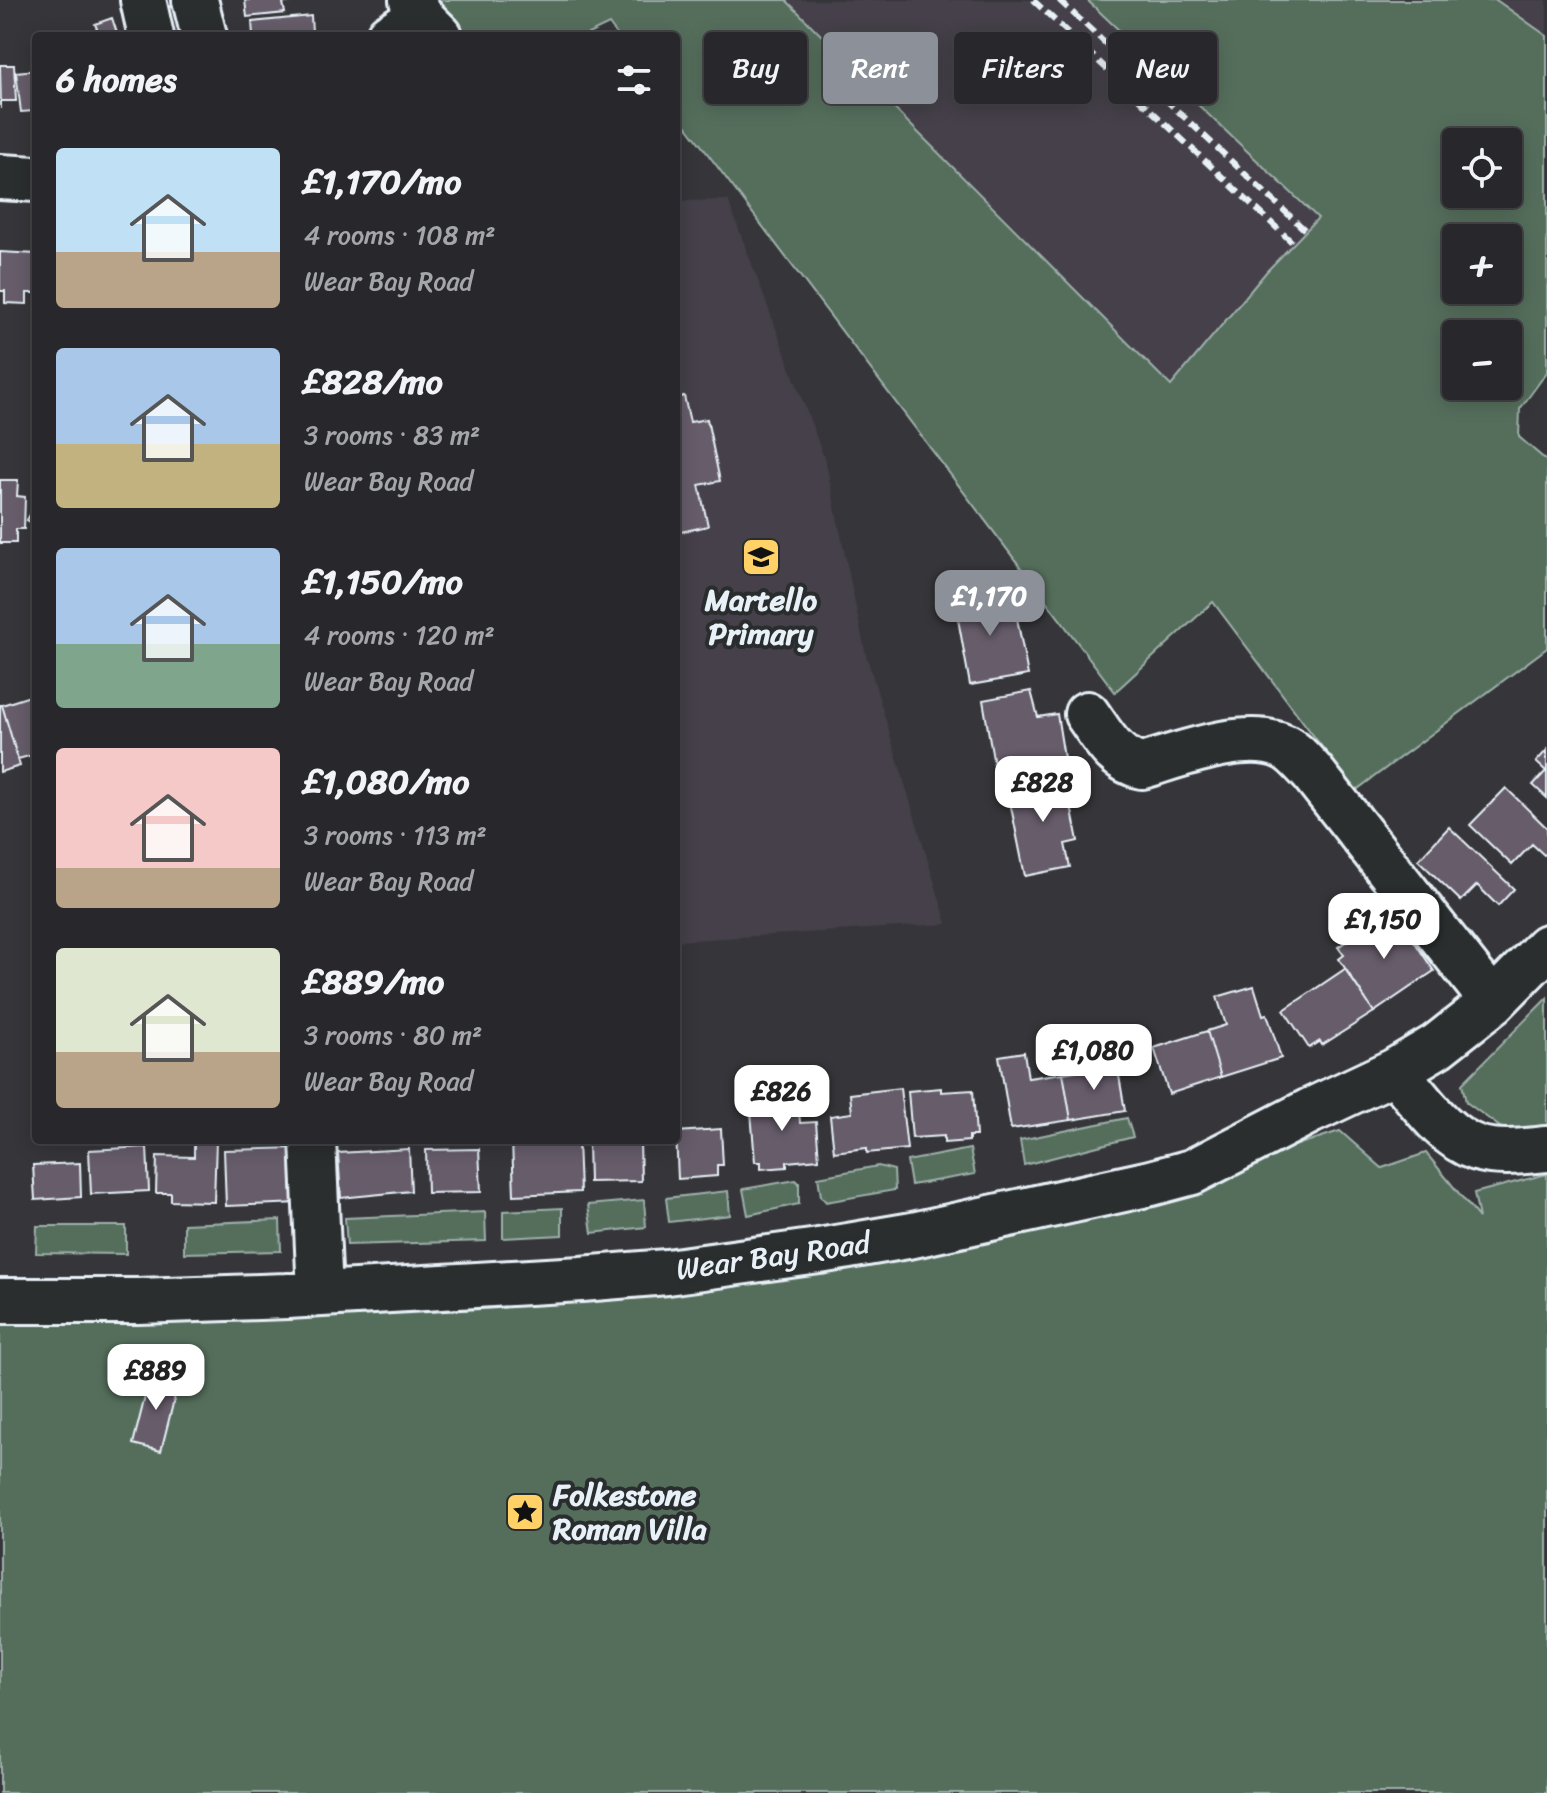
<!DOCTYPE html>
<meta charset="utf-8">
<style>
:root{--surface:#28282c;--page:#343438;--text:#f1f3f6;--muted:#a5a6a9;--line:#444448;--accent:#8c9099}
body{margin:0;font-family:Sriracha,sans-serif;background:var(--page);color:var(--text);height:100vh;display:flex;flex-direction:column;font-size:30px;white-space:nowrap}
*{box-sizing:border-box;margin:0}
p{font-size:26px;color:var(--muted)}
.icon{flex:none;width:44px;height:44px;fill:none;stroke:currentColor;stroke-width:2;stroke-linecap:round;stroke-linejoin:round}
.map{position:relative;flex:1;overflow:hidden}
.details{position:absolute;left:32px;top:32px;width:648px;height:1112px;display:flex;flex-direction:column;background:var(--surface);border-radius:8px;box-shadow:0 4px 20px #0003,0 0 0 2px var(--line)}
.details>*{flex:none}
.top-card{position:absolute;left:704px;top:32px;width:722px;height:72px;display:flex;gap:16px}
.buttons{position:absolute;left:1442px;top:128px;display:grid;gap:16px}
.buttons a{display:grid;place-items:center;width:80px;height:80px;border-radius:8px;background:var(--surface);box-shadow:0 4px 20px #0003,0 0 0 2px var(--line);font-size:40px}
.price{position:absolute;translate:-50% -68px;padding:0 18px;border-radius:16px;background:#fff;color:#222;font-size:26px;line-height:52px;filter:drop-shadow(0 2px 4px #0008)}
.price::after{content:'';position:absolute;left:50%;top:48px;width:24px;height:18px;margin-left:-12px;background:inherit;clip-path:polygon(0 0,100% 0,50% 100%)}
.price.on{background:var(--accent);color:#fff}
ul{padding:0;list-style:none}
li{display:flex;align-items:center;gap:24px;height:200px;padding:0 24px}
li span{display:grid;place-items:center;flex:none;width:224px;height:160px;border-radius:8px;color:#555}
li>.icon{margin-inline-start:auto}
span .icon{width:96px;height:96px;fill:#fffc;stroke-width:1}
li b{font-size:34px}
h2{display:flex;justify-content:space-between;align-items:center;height:96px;padding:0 24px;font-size:34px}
.pill{padding:0 28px;border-radius:8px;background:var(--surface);box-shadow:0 4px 20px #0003,0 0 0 2px var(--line);font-size:28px;line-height:72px}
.pill.on{background:var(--accent);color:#fff}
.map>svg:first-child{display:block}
.built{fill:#444149;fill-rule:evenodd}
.green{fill:#546e5c;stroke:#9eb0aa;stroke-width:2;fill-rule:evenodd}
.building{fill:#665b6b;stroke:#e8f1f8;stroke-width:2}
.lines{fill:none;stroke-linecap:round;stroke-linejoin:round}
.minor-casing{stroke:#e8f1f8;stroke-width:50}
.minor{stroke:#2a2d2e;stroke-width:44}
.rail{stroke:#e8f1f8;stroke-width:6;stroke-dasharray:12 6;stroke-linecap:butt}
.labels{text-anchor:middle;stroke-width:8;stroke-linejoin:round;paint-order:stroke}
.poi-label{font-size:30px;font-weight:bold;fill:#e8f1f8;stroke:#2a2d2e}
.street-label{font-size:30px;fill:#e8f1f8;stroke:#2a2d2e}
</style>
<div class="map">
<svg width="1547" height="1793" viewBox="0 0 1547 1793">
<rect width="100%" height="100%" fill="#36363a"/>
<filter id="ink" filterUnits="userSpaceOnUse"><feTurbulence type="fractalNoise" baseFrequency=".0125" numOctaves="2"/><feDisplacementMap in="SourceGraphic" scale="16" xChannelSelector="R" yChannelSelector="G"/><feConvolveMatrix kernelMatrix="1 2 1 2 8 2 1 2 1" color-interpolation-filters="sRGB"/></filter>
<g filter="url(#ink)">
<!-- built -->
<path class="built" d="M590,0H1547V372L1520,409L1519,437L1547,461L1213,601L1115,692L676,112V36H618ZM1456,142H1508V194H1456ZM1456,238H1508V290H1456ZM1456,334H1508V386H1456Z
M728,200L826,463L865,651L947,924L676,941V201Z"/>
<!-- green -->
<path class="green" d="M436,0H786L1171,386L1267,271L1318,218L1087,0H1496L1547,36V372L1520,409L1519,437L1547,461V648L1355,791L1213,602L1115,692L676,112V36H618L609,24L584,36H468ZM1456,142H1508V194H1456ZM1456,238H1508V290H1456ZM1456,334H1508V386H1456Z
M1547,998V1141H1519L1466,1102L1462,1084Z
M1127,1118L1133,1137L1024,1165L1020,1140Z
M1340,1131L1382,1168L1426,1153L1479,1218L1474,1193L1547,1174V1793H0V1315L167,1319L1171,1186Z
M970,1149L975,1174L911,1185L907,1161Z
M878,1166L894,1170L895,1190L826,1202L821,1196L818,1177Z
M796,1180L799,1183V1204L748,1215L743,1189Z
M728,1191L730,1215L669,1222L666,1198Z
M644,1200L646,1227L592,1233L588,1205Z
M562,1208V1235L503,1238V1211Z
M485,1212L486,1241L347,1245L345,1218Z
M280,1220L281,1251L184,1253V1224Z
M37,1226H126V1254L36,1253Z"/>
<!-- building -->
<path class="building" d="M245,0H300V1L283,3L285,13L247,17Z
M311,16L312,32L299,34V36H245L253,35L252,22Z
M112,18L118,36H100L95,24Z
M0,65H14L16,101H1V109Z
M36,70V115L34,116V111L21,112L16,72Z
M0,252L36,254V293H27V304L5,303V291H0Z
M684,396L690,422L707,419L720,481L699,485L708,526L676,533V398Z
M0,480H18L17,496L25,497L24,529H16V543H0Z
M36,504V525L27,520Z
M1001,589L1005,610L1015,608L1028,675L970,685L954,597Z
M1031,691L1038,717L1057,714L1065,764L1013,773L1011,762L994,765L983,700Z
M36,694V754L18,759L2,705Z
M0,705H2L20,766L0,772Z
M1547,750V798L1533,785L1546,771L1536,762Z
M1065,776L1078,841L1065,844L1070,867L1025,876L1007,787Z
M1506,788L1547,828V853L1544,855L1532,844L1512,865L1470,825Z
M1449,827L1514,889L1498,906L1477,885L1461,901L1418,860Z
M1393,910L1434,971L1374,1012L1339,959L1344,955L1338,947Z
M1345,969L1374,1012L1322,1045L1320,1041L1309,1048L1284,1010Z
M1254,986L1263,1015L1267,1014L1281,1058L1221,1077L1207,1031L1226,1025L1217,997Z
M1207,1031L1221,1077L1169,1094L1154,1048Z
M1024,1052L1028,1078L1063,1073L1071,1120L1011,1129L999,1056Z
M1117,1064L1125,1111L1071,1120L1063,1073Z
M900,1088L907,1149L867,1153V1148L834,1152L830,1116L852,1113L850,1094Z
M941,1088V1092L973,1090L976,1136H969V1141L944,1143V1136L912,1138L908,1091Z
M798,1095L800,1123L816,1122L819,1159L787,1162V1167L761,1169V1162H755L750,1099Z
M721,1129L723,1165H717V1176L678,1179L676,1132Z
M194,1140H216L214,1202L171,1201V1193H156L157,1156L194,1157Z
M512,1140H578L580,1192L514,1195Z
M640,1141L641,1181L589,1182L588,1142Z
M147,1147L149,1191L91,1194L89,1150Z
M299,1148L300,1203L226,1206L224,1150Z
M409,1149L411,1191L341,1198L338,1153Z
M479,1149L481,1192L427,1193L426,1150Z
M80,1163L81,1197L35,1200L33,1165Z
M151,1373L179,1380L161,1451L133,1444Z"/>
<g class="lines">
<!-- minor casing -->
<g class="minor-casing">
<path id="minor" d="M143,0L151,36
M195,0L204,36
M412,0L420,16L440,36
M389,36L420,16
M0,177L36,179
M1087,714C1102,735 1115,761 1142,766C1180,755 1247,729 1284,747C1295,752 1304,764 1312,772L1493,1002
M1395,1071C1418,1097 1443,1137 1477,1148C1499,1155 1525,1151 1547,1149
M313,1140L320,1293
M0,1301H137L287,1296L581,1279L667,1272L819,1251L913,1235L1151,1183L1192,1172L1310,1111L1395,1071L1437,1046L1493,1002L1547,947"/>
</g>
<!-- minor -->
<use href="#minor" class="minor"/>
<!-- rail -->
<path class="rail" d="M1033,0L1294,244
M1059,0L1306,231"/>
</g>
</g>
<!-- icons -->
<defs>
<g id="school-square" transform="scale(2)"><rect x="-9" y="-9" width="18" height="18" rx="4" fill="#ffd166" stroke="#2a2d2e"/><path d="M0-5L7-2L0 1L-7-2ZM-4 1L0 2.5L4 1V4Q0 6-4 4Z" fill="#111"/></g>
<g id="sight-square" transform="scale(2)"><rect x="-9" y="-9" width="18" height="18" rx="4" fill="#ffd166" stroke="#2a2d2e"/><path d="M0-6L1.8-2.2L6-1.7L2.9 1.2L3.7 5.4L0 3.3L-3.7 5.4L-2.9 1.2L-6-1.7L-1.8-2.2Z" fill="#111"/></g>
</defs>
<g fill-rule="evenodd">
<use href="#school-square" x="761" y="557"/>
<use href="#sight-square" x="525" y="1512"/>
</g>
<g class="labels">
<!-- poi labels -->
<g class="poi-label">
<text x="761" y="610">Martello<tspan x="761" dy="34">Primary</tspan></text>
<text x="553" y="1505" text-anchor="start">Folkestone<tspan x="553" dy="34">Roman Villa</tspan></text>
</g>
<!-- street labels -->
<g class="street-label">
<text transform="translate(773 1256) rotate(-8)" y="10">Wear Bay Road</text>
</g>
</g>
</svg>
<div class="buttons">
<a><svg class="icon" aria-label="locate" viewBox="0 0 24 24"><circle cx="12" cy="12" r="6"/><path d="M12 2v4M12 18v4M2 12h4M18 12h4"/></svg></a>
<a>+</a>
<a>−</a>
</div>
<b class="price on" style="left:990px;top:638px">£1,170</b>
<b class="price" style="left:1043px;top:824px">£828</b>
<b class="price" style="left:1384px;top:961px">£1,150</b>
<b class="price" style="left:1094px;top:1092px">£1,080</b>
<b class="price" style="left:782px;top:1133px">£826</b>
<b class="price" style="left:156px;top:1412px">£889</b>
<div class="top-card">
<a class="pill">Buy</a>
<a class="pill on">Rent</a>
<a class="pill">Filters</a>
<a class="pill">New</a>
</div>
<section class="details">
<h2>6 homes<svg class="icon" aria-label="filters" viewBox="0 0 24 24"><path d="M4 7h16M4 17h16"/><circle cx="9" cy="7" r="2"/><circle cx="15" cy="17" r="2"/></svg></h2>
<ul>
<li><span style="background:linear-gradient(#bfe0f5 65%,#b9a48a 0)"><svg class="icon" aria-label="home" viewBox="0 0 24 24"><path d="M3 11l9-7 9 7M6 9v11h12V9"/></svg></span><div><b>£1,170/mo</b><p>4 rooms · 108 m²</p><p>Wear Bay Road</p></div></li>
<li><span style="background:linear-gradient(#a9c7e8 60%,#c2b280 0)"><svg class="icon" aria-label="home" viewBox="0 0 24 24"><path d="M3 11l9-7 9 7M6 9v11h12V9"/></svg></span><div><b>£828/mo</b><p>3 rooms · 83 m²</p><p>Wear Bay Road</p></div></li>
<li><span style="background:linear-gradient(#a9c7e8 60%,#7fa58c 0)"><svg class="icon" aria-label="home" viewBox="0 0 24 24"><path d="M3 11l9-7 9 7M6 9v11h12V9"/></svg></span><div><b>£1,150/mo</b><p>4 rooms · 120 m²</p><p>Wear Bay Road</p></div></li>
<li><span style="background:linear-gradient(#f6c9c9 75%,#b9a48a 0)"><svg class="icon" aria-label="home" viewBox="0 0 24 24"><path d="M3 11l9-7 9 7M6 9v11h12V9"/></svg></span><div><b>£1,080/mo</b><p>3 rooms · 113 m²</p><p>Wear Bay Road</p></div></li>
<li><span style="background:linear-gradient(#dfe7d0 65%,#b9a48a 0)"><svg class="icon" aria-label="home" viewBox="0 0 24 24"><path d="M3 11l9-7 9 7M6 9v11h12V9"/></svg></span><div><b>£889/mo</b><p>3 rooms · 80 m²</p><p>Wear Bay Road</p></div></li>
</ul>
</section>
</div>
